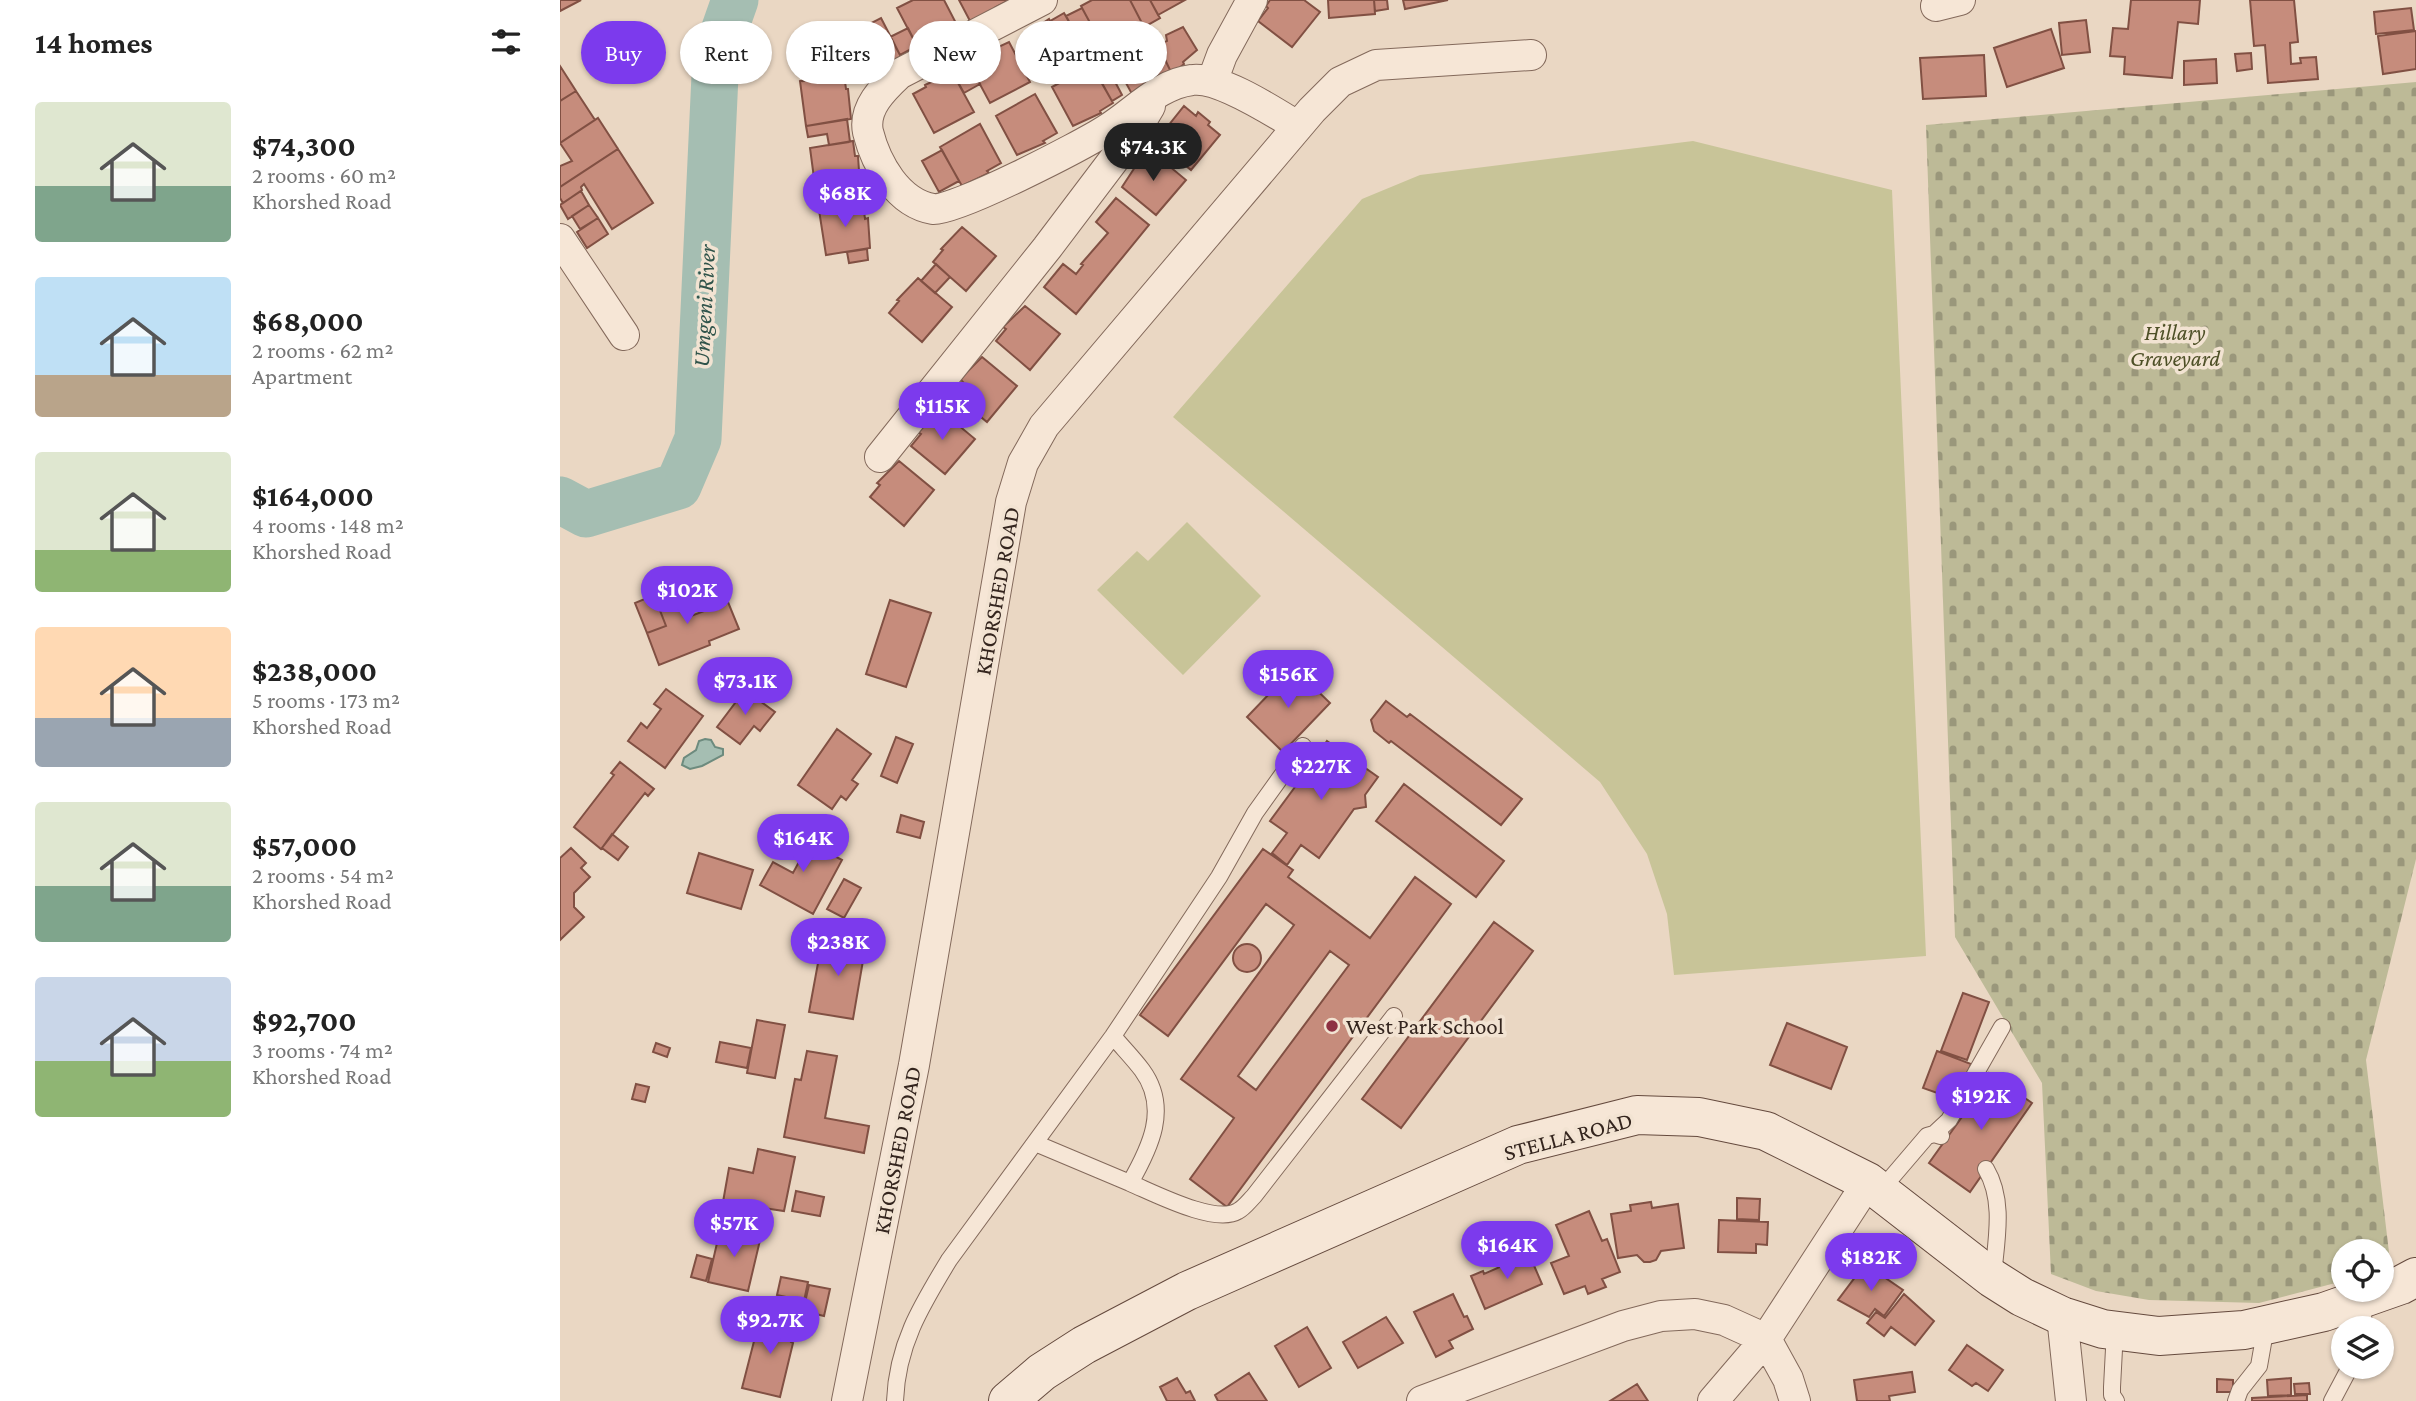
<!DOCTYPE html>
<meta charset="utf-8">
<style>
:root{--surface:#fff;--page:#f6f6f6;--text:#222;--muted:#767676;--accent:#7c3aed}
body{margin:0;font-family:"Crimson Pro",serif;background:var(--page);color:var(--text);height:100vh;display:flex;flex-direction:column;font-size:26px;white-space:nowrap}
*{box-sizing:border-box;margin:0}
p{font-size:23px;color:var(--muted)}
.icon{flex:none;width:38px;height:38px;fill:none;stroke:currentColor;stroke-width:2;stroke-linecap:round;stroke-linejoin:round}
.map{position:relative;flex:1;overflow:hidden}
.sheet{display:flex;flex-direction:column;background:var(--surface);width:560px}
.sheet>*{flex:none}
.guide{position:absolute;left:21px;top:21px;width:665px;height:63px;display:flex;gap:14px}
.tools{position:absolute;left:1771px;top:1239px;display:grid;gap:14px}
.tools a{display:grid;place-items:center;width:63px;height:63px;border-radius:50%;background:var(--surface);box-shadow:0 2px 5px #0004;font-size:35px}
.price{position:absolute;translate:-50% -60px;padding:0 16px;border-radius:24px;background:var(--accent);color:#fff;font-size:23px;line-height:46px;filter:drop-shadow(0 2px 4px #0008)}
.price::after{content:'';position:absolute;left:50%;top:42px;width:21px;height:16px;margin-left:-10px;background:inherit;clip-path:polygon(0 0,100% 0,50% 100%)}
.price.on{background:#222;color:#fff}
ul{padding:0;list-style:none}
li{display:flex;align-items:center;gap:21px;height:175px;padding:0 35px}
li span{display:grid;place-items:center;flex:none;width:196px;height:140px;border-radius:7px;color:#555}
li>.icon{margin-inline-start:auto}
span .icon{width:84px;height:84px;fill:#fffc;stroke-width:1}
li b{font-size:30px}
h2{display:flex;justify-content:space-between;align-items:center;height:84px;padding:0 35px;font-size:30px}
.pill{padding:0 24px;border-radius:32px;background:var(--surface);box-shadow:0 2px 5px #0004;font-size:24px;line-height:63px}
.pill.on{background:var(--accent);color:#fff}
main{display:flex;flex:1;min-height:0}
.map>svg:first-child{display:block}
.green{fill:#c8c498}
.cemetery{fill:url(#cemetery-stones)}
.water{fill:#a5beb2;stroke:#6d8b7e;stroke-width:2}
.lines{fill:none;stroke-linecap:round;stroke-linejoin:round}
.river{stroke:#a5beb2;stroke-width:47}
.building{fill:#c68c7c;stroke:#815043;stroke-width:2;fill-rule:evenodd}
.lane-casing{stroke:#83695b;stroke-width:18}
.street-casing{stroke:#83695b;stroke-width:32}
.secondary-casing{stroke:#654a3e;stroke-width:40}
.lane{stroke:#f6e6d6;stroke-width:16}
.street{stroke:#f6e6d6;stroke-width:30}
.secondary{stroke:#f6e6d6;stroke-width:38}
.poi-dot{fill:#8e3042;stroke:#f2e3d2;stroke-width:2.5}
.labels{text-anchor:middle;stroke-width:7;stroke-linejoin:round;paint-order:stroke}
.park-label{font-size:23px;font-style:italic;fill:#4d4f26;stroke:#f2e3d2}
.street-label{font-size:23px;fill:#34251e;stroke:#f2e3d2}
.poi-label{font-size:23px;fill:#34251e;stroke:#f2e3d2;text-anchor:start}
.water-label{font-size:24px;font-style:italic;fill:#2f534a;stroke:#f2e3d2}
</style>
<main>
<section class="sheet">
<h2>14 homes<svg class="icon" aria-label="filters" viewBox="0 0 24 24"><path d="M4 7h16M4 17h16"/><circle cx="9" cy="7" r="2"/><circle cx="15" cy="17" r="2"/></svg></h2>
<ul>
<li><span style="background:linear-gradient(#dfe7d0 60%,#7fa58c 0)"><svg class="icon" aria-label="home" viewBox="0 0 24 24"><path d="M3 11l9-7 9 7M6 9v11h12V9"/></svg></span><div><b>$74,300</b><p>2 rooms · 60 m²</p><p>Khorshed Road</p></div></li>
<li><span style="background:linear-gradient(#bfe0f5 70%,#b9a48a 0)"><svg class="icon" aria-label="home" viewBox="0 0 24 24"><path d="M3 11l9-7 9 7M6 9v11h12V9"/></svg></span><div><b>$68,000</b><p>2 rooms · 62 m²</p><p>Apartment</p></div></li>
<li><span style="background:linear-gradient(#dfe7d0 70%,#8fb573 0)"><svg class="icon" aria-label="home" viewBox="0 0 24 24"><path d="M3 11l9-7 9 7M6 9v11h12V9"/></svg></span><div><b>$164,000</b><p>4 rooms · 148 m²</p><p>Khorshed Road</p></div></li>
<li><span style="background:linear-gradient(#ffd9b3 65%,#9aa5b1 0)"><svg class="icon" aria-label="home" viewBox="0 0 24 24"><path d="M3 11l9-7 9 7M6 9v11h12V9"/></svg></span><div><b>$238,000</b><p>5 rooms · 173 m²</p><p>Khorshed Road</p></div></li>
<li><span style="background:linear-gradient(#dfe7d0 60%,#7fa58c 0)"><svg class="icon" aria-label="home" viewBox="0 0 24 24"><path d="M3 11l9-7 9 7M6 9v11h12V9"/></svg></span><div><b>$57,000</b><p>2 rooms · 54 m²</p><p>Khorshed Road</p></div></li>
<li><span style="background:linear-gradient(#c9d6e8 60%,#8fb573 0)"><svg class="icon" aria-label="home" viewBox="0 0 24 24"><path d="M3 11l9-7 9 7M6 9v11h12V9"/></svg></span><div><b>$92,700</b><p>3 rooms · 74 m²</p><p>Khorshed Road</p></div></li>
</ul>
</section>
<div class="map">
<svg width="1856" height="1401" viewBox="0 0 1856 1401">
<defs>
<pattern id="cemetery-stones" width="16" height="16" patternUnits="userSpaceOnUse" patternTransform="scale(1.75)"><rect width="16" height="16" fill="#bdba97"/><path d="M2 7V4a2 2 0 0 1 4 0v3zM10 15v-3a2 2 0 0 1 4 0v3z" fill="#9a977b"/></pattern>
</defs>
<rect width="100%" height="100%" fill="#ead7c3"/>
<!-- green -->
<path class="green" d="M1133,141L1332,190L1366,956L1114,975L1107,914L1087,854L1040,782L613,417L802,199L860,175Z
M627,522L701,596L623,675L537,590L577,551L588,561Z"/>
<!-- cemetery -->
<path class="cemetery" d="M1856,82V859L1806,1060L1831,1269L1822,1271V1251H1783V1281L1699,1303L1589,1300L1536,1291L1491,1274L1482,1083L1395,937L1366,125Z"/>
<!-- water -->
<path class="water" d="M160,580L164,594L133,604L129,590Z
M145,739L151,740L155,747L163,749V755L142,766L130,769L122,765L124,758L136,750L139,741Z"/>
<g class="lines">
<!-- river -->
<path class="river" d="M0,500L26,514L118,486L138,439L156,54L175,0"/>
</g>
<!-- building -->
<path class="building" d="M0,0H21L0,11Z
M353,0H384L398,27L384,34L386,36L358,48L337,8Z
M399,0H449L436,7L438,9L410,21Z
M532,0H570L582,23L542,45L521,6Z
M570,0H590L600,18L584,27Z
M590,0H625L598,15Z
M710,0H744L760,12L732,47L698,21L708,8L706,6Z
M768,0H814L815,14L769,18Z
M814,0H827L828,9L815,11Z
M843,0H888L845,9Z
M1571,0H1640L1638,24L1618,22L1612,78L1564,74L1565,57L1550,56L1553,28L1568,29Z
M1690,0H1734L1738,42L1730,43L1731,64L1741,63L1740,58L1756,57L1758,79L1708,83L1705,45L1694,46Z
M522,8L541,43L533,48L527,35L519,40L506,16Z
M1851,8L1854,30L1816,34L1814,12Z
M504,13L526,52L486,74L465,35L489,19L490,21Z
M321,18L341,57L316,73L315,71L301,79L280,39Z
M1526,20L1530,52L1502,55L1499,23Z
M623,27L637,50L623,62L624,64L618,69L611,72L598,45L607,41L606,35Z
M348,28L357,46L340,55L330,37Z
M1491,29L1504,68L1447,87L1434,48Z
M1856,31V69L1823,74L1818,36Z
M589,32L596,46L598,45L611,72L572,94L550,54Z
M449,42L470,82L430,103L409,64L423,57L421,55Z
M1691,53L1692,69L1677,71L1675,54Z
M1424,55L1426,96L1363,99L1360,58Z
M1656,59L1657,83L1624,85V61Z
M279,63L281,75L243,81L241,69Z
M532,65L553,103L540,111L541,113L513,126L492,87Z
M0,66L16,91L0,101Z
M410,67L420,84L404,93L394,75Z
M392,72L414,112L374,133L353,94L366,87L365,85Z
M284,74L286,89H288L291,119L246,126L240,81Z
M552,76L562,95L552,101L541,82Z
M16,91L35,120L0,143V101Z
M475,94L497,133L483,141L485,143L457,155L436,116Z
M624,106L636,116L638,112L650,122L648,125L660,135L631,170L596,141Z
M38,118L58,149L0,187V166L12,161L0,143Z
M287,119L290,142L269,145L267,134L248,137L246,126Z
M420,124L441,163L427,171L429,173L402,186L380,147Z
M293,141L295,156H298L300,186L256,193L250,148Z
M58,149L93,203L52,229L24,184L21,187L22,190L3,203L0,198V187Z
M382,150L399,181L379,192L362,161Z
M591,151L626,180L596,215L562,187L579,161L581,163Z
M21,191L29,205L8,219L0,205Z
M556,198L589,225L516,314L484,287L503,264L516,274L523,265L521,264L548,233L536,222Z
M303,204L305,219L308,218L310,248L266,255L259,210Z
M29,205L38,218L20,229L12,216Z
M38,218L48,234L27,248L17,232Z
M402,227L436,256L406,291L373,262L383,250L381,249Z
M307,249L308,260L289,263L287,252Z
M376,264L390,277L375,293L361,281Z
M358,278L392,307L362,342L329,313L339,301L337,300Z
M465,306L500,334L470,370L436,341L446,329L443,327Z
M422,357L457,386L427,422L393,394L403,382L400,379Z
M380,410L415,439L385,474L351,446L361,434L358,432Z
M339,461L374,490L344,526L310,497L320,485L317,483Z
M119,585L131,616L168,602L179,629L149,641L150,645L99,665L87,633L106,626L94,595Z
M94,595L106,626L87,633L75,603Z
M330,600L371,613L346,687L306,674Z
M734,668L770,703L723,752L687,717Z
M106,689L143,716L105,768L68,741L81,723L87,728L101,709L94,704Z
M185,690L215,712L200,731L194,726L180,744L157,727Z
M826,701L847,717L850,714L962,799L941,825L831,741L829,743L814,731L811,720Z
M277,729L311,754L292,780L298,784L286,800L281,796L272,809L238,785Z
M336,737L353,744L337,783L321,776Z
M767,741L818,777L805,795L806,807L794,809L759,858L741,845L727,865L712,853L727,833L710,821L746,772L744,761L755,759Z
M60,762L94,789L88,796L85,793L41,849L14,827L54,775L51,773Z
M844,784L944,861L916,897L816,821Z
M341,815L364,822L360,838L337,832Z
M232,833L282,860L253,914L200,885L213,862L233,873L240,860L222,850Z
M52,834L68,847L58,860L42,848Z
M11,848L26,863L21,868L30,877L14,893V907L24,917L0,940V858Z
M703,849L733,870L728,877L810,938L855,877L891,904L667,1207L630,1179L674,1118L621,1079L734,925L706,904L608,1036L580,1015ZM770,951L789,965L696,1090L678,1076Z
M139,853L193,870L181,909L127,893Z
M284,879L301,888L284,918L267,909Z
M934,922L973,951L841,1128L802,1099Z
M263,936L306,943L293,1019L249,1012Z
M673 958a14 14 0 1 1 28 0a14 14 0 1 1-28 0Z
M1403,993L1429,1002L1407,1060L1381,1051Z
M197,1020L225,1025L215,1078L187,1073Z
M1227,1023L1287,1047L1271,1089L1210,1065Z
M160,1042L191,1048L187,1068L156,1062Z
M96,1043L110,1048L107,1057L93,1052Z
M247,1051L277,1056L265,1118L309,1126L304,1153L224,1137L235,1079L241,1080Z
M1377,1051L1411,1064L1397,1100L1363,1088Z
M1429,1073L1472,1103L1410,1192L1369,1163L1409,1107L1407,1105Z
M76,1084L89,1087L85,1102L72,1099Z
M198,1149L235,1157L224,1211L163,1202L169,1168L193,1173Z
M236,1191L264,1197L260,1216L232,1211Z
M1177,1198L1200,1199L1199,1220L1177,1219Z
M1091,1202L1092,1208L1118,1204L1124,1248L1101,1251L1096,1260L1090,1262H1084L1077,1255L1058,1258L1051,1214L1071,1211L1070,1205Z
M1029,1211L1042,1241L1047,1239L1060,1272L1042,1279L1046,1287L1028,1294L1025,1286L1004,1294L991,1263L1009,1256L996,1225Z
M1159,1220L1208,1222L1207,1245L1196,1244V1253L1158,1252Z
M161,1226L201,1236L188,1291L148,1282Z
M969,1254L982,1284L925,1309L911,1276L923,1271L924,1274Z
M137,1255L152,1259L146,1281L131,1277Z
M1305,1264L1343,1290L1324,1316L1315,1309L1309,1317L1278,1300Z
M221,1277L248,1282L244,1301L217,1295Z
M249,1285L270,1289L264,1316L243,1311Z
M893,1294L904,1317L907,1316L913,1329L889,1341L893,1348L876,1357L854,1312Z
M1344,1294L1374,1321L1355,1345L1331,1327L1324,1336L1307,1323L1316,1312L1325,1318Z
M201,1314L236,1322L231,1342L233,1343L220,1397L182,1388Z
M826,1317L843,1343L798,1368L783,1342Z
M747,1327L771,1368L739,1387L715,1346Z
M1407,1345L1443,1370L1428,1391L1416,1383L1412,1386L1389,1370Z
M1352,1372L1355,1392L1329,1396L1330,1401H1297L1294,1380Z
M689,1373L707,1401H658L655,1395Z
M617,1378L626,1393L630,1391L635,1401H607L600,1387Z
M1731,1378V1395L1708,1396L1707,1380Z
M1657,1379L1673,1380V1392H1657Z
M1749,1383L1750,1394H1735L1734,1384Z
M1077,1384L1088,1401H1050Z
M1747,1395V1401H1692V1398Z"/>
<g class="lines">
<!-- lane casing -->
<g class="lane-casing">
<path id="lane" d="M1374,1134L1389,1120L1442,1027
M475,1143L570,1183C590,1148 610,1108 582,1070C573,1058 562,1047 553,1036
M1426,1169C1445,1201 1436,1241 1433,1276
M570,1183C594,1193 655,1225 678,1211C684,1208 689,1201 694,1196L834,1016
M1320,1191L1367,1136L1374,1134L1381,1136
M1802,1299L1804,1328
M1555,1330L1552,1387V1395L1556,1401
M335,1401C337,1345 361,1306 389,1260L553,1036L659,877L695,813L743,746
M1676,1401L1680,1390L1699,1366L1706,1326
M1772,1401L1790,1367"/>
</g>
<!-- street casing -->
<g class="street-casing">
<path id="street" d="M482,0L339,74C323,89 303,108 308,132C316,164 338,203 373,209C394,212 523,145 546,130C574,113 598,84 632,80C659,76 714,112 737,126
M1376,6L1400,0
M652,82L662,55L692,0
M0,239L64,335
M320,457L487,248L574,133L590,106
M1502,1316L1511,1401
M287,1401L354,1065L451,502L463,463L484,426L752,110L780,82L816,65L971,55
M862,1401L1063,1326L1101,1316L1135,1314L1164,1320L1206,1339L1228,1379L1235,1401
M1153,1401L1206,1339L1308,1182"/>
</g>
<!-- secondary casing -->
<g class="secondary-casing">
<path id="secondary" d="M448,1401L482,1372L524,1345L627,1291L958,1145L1077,1115L1139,1117L1206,1131L1308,1182L1432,1278L1462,1297L1502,1316L1543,1329L1599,1336L1684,1330L1764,1312L1841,1285L1856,1277"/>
</g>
<!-- lane -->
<use href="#lane" class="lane"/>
<!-- street -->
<use href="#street" class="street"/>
<!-- secondary -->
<use href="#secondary" class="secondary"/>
</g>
<!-- markers -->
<circle class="poi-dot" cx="772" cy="1026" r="7"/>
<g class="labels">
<!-- park labels -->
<g class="park-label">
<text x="1615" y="340">Hillary<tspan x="1615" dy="26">Graveyard</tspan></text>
</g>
<!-- street labels -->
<g class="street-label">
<text transform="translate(437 591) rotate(-80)" y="8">KHORSHED ROAD</text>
<text transform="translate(1008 1136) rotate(-15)" y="8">STELLA ROAD</text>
<text transform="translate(337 1150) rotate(-79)" y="8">KHORSHED ROAD</text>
</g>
<!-- poi labels -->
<g class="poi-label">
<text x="786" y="1034">West Park School</text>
</g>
<!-- water labels -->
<g class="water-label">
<text transform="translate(144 306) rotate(-87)" y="8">Umgeni River</text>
</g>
</g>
</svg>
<div class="tools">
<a><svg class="icon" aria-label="locate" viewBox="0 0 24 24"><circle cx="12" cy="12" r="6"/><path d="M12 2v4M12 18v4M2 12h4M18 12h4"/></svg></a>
<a><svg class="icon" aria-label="layers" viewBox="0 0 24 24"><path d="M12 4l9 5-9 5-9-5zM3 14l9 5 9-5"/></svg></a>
</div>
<b class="price on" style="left:593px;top:183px">$74.3K</b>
<b class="price" style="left:285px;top:229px">$68K</b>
<b class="price" style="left:382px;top:442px">$115K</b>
<b class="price" style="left:127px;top:626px">$102K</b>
<b class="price" style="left:728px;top:710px">$156K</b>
<b class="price" style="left:185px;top:717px">$73.1K</b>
<b class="price" style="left:761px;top:802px">$227K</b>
<b class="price" style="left:243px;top:874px">$164K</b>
<b class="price" style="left:278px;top:978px">$238K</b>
<b class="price" style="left:1421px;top:1132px">$192K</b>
<b class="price" style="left:174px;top:1259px">$57K</b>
<b class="price" style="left:947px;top:1281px">$164K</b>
<b class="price" style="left:1311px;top:1293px">$182K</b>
<b class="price" style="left:210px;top:1356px">$92.7K</b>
<div class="guide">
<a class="pill on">Buy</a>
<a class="pill">Rent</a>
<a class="pill">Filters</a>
<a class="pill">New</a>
<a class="pill">Apartment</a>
</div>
</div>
</main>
